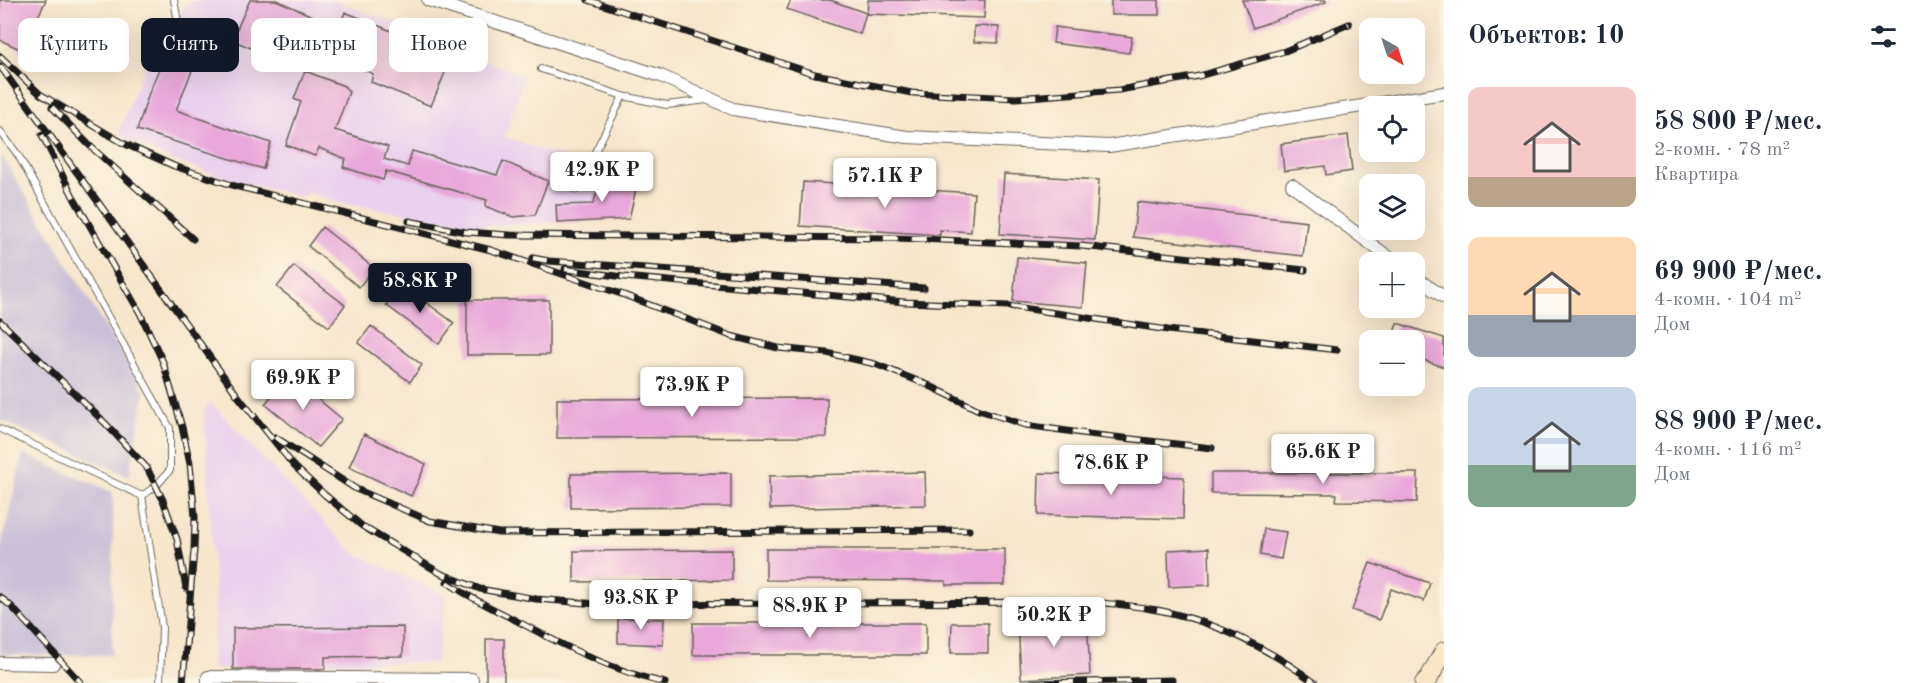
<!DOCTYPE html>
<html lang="ru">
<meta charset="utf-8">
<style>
:root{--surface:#fff;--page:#f6f6f7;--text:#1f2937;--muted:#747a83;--accent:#111827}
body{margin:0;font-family:"Old Standard TT",serif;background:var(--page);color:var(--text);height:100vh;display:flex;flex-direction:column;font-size:22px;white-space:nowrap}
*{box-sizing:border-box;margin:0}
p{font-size:20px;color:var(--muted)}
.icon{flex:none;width:33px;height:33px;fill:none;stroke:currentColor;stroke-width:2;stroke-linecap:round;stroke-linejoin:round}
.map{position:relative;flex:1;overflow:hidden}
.sheet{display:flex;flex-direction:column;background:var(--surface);width:480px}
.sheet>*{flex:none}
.banner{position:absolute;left:18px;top:18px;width:570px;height:54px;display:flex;gap:12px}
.needle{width:39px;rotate:141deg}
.tools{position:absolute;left:1359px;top:18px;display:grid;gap:12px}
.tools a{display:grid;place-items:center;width:66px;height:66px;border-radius:12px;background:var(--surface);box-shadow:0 6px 24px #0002;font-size:30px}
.price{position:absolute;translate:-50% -51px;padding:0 14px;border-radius:6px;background:#fff;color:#222;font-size:20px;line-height:39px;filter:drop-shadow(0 2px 3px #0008)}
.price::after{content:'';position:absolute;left:50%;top:36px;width:18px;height:14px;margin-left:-9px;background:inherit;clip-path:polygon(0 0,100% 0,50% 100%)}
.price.active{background:var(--accent);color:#fff}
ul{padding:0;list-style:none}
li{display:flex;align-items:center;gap:18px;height:150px;padding:0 24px}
li span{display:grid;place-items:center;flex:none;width:168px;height:120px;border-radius:12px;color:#555}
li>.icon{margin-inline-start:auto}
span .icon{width:72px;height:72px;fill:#fffc;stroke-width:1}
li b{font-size:26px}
h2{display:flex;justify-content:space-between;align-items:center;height:72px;padding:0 24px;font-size:26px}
.chip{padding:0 21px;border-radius:12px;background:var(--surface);box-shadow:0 6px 24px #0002;font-size:21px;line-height:54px}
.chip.active{background:var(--accent);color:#fff}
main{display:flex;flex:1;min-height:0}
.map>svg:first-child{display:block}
.built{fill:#e9d2ed}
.industrial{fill:#c9bfd7}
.building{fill:#e9a8d9}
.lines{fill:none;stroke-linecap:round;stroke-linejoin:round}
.service-casing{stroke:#68635a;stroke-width:8}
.minor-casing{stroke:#68635a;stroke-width:14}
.secondary-casing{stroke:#68635a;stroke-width:20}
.service{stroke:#fff;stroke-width:6}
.minor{stroke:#fff;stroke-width:12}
.secondary{stroke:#f9e7c3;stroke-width:18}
.rail-casing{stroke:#1c1c1c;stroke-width:7}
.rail{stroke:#fcf5e5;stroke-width:4.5;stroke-dasharray:14;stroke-linecap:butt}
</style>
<main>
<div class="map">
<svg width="1444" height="683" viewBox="0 0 1444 683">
<rect width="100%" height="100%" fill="#fcf5e5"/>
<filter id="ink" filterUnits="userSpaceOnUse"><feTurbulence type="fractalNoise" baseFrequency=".0167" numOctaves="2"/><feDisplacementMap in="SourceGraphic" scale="12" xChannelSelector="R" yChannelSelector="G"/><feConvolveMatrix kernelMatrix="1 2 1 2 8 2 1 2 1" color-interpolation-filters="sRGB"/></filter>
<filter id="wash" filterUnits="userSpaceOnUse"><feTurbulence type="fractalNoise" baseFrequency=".008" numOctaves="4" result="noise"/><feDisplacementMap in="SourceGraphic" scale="24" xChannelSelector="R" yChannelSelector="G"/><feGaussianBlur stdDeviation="1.35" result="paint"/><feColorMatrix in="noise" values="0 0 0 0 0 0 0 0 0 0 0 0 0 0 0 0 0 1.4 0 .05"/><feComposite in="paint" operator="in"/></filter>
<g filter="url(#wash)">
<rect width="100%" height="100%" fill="#f6e6cc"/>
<!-- built -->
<path class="built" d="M193,0H331L410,28L523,76L505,137L637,185L629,219L480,226L340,203L307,192L305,197L225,178L164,157L123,137L119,131L162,24L191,4Z
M209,401L352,552L446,596L436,663L326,662L325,669H212L215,594L204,413Z"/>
<!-- industrial -->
<path class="industrial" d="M0,153L145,392L129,476L0,420Z
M23,454L113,492L112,655H0V550Z"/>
<g id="blocks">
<!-- building -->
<path class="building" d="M0,0H46L22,50L0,40Z
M250,0H276L326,22L305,71L232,40Z
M791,0H830L866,13L860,34L787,9Z
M868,0H985L984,18L867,14Z
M1111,0H1159V15H1111Z
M1242,0H1326V2L1253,28Z
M345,12L452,56L431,106L371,82L373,74L349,63L343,55L348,41L336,35Z
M974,26L999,27L998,43L974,42Z
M1055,27L1132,37L1129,53L1053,43Z
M175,30L204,41L176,110L271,143L263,169L137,130L149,93Z
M305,71L344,86L349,92L335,130L388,147L384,159L408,166L412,151L497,175L503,161L548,181L535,215L513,217L485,206L487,200L386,171L383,180L343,167L346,159L319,148L315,156L286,145L301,102L294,99Z
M1348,135L1352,171L1326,175L1325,166L1284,171L1281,144Z
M604,173L637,185L629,219L557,223L556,205L593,204Z
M1004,174L1099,180L1095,240L1000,234Z
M803,182L974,193L971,232L940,230V235L800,226Z
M1137,202L1307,222L1303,256L1133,237Z
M322,227L374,268L359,287L308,246Z
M1017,257L1087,263L1083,307L1013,301Z
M294,266L345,305L329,327L277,287Z
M401,284L454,323L439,344L386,305Z
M467,300H549V355H467Z
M1397,323L1444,338V367L1414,357V340H1392Z
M371,326L422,365L410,382L358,343Z
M289,375L342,419L318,447L265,404Z
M827,398V437L557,438V399Z
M364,434L426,464L411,496L349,467Z
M925,472L926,505L770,509L769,476Z
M731,473V507L571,508V474Z
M1039,473L1184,477L1183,519L1038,515Z
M1211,473H1418L1417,502L1336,501L1337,494L1211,493Z
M1264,529L1286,532L1281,559L1260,555Z
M1209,548L1210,585L1169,587L1168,550Z
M766,549H1005V585H946V581L766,580Z
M732,550V580L574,582V551Z
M1370,563L1430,583L1424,601L1391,589L1379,620L1352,610Z
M1087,617L1090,675L1021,679L1018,620Z
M618,618L664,619L663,645L618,643Z
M693,623H926V655H693Z
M952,623H988V653H951Z
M403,627V656L325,657V669H233V628Z
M486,639H504V683H486Z"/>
</g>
</g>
<g filter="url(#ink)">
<use href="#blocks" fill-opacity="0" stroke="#68635a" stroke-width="1.5"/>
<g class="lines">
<!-- service casing -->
<g class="service-casing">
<path id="service" d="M174,0L178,22
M541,69L623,96L667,105L707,100
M0,131L18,155L170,428V470L156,486L142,496
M576,190L623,96
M0,429L142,496L162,627L160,683"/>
</g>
<!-- minor casing -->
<g class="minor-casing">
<path id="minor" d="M428,0L661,76L733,109L907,137L1109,146L1444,93
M1292,185L1395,262
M1414,277L1444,297
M0,663L53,664
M208,683V677L472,679V683"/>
</g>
<!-- secondary casing -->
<g class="secondary-casing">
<path id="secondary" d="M1424,683L1429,678L1444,651"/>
</g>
<!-- service -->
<use href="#service" class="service"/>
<!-- minor -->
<use href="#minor" class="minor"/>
<!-- secondary -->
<use href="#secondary" class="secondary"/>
<!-- rail casing -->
<g class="rail-casing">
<path id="rail" d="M588,0L815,74L912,93L1016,98L1119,90L1199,76L1285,51L1349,24
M0,56L40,94L123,143L174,166L235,186L491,250L624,295L731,336L778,348L827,353L875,364L928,385L979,410L1025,425L1088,434L1212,448
M0,66L238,396L294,466L325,495L362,526L440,573L480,589L536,599L597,604L1091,602C1111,604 1131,605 1151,609C1208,618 1269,648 1315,683
M52,107L89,145L193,239
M42,135L75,200L140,313L163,362L182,427L190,464L195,517L194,550L183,683
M409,221L466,232L509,235L895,238L1081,246L1305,270
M533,258L549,261L924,288
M565,269L624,277L905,302L1009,306L1168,330L1337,350
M0,321L106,424L147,468L163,500L177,539L186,588
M275,437L356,489L430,521L499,533L969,530
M447,582C468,597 492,608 515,620C562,645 613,671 665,683
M0,597L12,607L81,683
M1032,683L1172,680"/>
</g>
<!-- rail -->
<use href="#rail" class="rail"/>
</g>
</g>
</svg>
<div class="tools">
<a><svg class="needle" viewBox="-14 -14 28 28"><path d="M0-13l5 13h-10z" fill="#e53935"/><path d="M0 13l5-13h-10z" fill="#747a83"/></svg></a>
<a><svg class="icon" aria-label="locate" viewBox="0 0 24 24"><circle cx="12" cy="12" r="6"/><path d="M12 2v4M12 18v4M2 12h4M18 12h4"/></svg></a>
<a><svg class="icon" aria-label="layers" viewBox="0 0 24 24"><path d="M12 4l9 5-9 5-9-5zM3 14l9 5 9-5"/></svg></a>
<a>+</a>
<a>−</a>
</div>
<b class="price" style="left:602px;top:203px">42.9K ₽</b>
<b class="price" style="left:885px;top:209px">57.1K ₽</b>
<b class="price active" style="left:420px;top:314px">58.8K ₽</b>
<b class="price" style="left:303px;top:411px">69.9K ₽</b>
<b class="price" style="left:692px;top:418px">73.9K ₽</b>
<b class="price" style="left:1323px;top:485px">65.6K ₽</b>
<b class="price" style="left:1111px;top:496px">78.6K ₽</b>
<b class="price" style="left:641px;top:631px">93.8K ₽</b>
<b class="price" style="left:810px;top:639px">88.9K ₽</b>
<b class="price" style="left:1054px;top:648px">50.2K ₽</b>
<div class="banner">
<a class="chip">Купить</a>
<a class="chip active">Снять</a>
<a class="chip">Фильтры</a>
<a class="chip">Новое</a>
</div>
</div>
<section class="sheet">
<h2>Объектов: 10<svg class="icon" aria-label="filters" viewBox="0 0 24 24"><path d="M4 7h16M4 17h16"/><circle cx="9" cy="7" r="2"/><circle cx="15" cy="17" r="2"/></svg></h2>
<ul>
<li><span style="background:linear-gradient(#f6c9c9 75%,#b9a48a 0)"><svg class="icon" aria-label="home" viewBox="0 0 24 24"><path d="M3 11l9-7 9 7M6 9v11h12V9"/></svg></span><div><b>58 800 ₽/мес.</b><p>2-комн. · 78 m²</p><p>Квартира</p></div></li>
<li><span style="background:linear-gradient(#ffd9b3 65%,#9aa5b1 0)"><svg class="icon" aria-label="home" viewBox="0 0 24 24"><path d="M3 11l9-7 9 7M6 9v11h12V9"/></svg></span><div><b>69 900 ₽/мес.</b><p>4-комн. · 104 m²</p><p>Дом</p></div></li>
<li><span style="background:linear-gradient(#c9d6e8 65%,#7fa58c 0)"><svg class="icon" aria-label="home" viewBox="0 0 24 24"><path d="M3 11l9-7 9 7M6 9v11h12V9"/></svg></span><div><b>88 900 ₽/мес.</b><p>4-комн. · 116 m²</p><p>Дом</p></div></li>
</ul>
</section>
</main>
